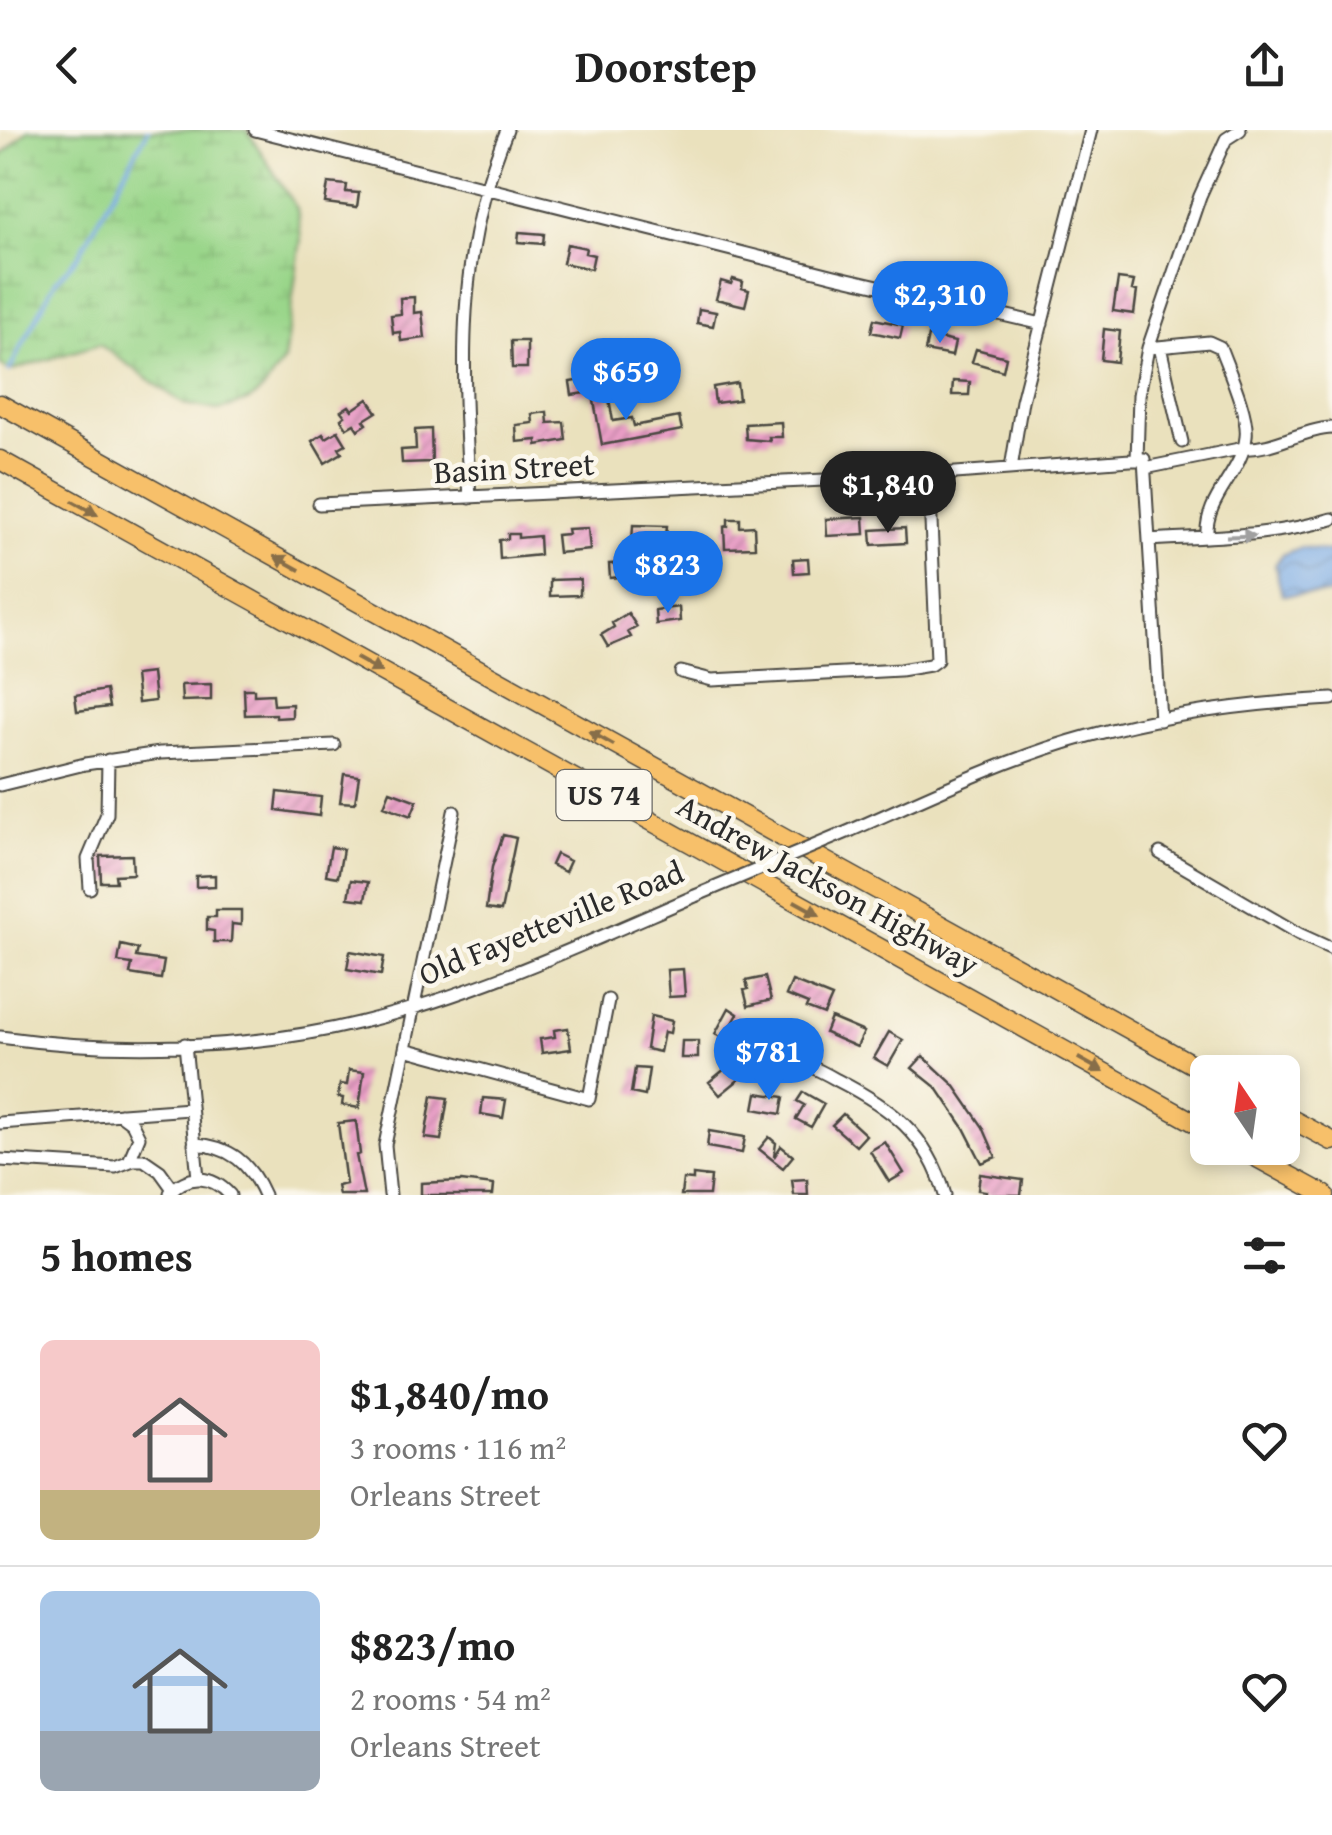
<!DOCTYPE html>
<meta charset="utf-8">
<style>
:root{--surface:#fff;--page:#f6f6f6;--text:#222;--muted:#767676;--line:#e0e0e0;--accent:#1a73e8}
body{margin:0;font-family:"Gentium Book Plus",serif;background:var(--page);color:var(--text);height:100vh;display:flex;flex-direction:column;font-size:38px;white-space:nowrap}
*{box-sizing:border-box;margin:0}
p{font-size:32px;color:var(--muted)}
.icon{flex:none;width:55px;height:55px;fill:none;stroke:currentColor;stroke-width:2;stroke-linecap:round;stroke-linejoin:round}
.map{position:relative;height:1065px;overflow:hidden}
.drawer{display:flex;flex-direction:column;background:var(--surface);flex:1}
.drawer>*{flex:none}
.needle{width:65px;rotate:347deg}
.fabs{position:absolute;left:1190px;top:925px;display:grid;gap:20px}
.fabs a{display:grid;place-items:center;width:110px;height:110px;border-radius:15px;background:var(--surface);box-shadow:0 5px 15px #0003;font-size:50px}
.price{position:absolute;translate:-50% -85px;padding:0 22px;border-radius:35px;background:var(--accent);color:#fff;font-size:32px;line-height:65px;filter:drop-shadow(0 2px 5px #0008)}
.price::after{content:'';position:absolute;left:50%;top:60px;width:30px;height:22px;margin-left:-15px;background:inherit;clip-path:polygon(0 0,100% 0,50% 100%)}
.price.active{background:#222;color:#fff}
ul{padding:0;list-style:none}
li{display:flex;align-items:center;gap:30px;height:250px;padding:0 40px}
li+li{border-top:2px solid var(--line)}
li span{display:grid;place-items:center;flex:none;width:280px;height:200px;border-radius:15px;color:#555}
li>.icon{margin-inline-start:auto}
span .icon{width:120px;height:120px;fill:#fffc;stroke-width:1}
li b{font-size:42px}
h2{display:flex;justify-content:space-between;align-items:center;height:120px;padding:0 40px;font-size:42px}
header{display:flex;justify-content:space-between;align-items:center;height:130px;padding:0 40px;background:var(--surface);font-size:45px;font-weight:600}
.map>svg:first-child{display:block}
.wetland{fill:url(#wetland-marsh);stroke:#62805a;stroke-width:2.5}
.water{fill:url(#water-waves);stroke:#526b88;stroke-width:2.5}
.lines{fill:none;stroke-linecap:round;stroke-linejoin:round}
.stream{stroke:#7aabe6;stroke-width:4}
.building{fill:url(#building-hatch)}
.minor-casing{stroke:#484641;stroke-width:15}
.highway-casing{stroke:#484641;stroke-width:21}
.minor{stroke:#fff;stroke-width:11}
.highway{stroke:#f7c06b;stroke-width:18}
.minor-bridge-casing{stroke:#484641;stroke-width:15;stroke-linecap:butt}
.minor-bridge{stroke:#fff;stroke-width:11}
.oneway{fill:#876e48}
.oneway2{fill:#a0a0a0}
.labels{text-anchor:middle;stroke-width:9;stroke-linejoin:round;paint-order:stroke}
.shield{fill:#fbf7ec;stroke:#696865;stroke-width:2.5}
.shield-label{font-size:30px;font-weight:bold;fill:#2b2b2b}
.street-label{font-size:32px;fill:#2b2b2b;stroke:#fbf7ec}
</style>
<header><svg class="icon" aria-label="back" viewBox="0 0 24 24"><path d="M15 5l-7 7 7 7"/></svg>Doorstep<svg class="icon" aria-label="share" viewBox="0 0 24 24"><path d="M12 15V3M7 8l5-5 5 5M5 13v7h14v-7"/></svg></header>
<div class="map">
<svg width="1332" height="1065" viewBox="0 0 1332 1065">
<defs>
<pattern id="wetland-marsh" width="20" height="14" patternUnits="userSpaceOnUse" patternTransform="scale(2.5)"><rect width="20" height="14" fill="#9ad68a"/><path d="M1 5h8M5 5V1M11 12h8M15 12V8" fill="none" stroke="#85b877"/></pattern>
<pattern id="water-waves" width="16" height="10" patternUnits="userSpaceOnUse" patternTransform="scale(2.5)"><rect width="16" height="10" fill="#7aabe6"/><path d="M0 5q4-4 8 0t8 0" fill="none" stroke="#648bbb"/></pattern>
<pattern id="building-hatch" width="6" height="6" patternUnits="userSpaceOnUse" patternTransform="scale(2.5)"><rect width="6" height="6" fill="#e99ec6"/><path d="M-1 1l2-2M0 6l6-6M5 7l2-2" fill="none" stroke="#bd81a1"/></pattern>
</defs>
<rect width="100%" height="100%" fill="#fbf7ec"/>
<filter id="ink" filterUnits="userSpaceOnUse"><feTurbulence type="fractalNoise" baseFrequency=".01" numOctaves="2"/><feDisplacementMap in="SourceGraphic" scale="20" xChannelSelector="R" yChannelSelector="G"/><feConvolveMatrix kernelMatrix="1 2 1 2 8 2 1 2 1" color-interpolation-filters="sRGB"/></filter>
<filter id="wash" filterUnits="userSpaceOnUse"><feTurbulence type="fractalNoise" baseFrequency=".0048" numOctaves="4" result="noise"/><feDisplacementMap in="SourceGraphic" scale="40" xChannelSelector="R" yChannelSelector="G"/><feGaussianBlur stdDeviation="2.25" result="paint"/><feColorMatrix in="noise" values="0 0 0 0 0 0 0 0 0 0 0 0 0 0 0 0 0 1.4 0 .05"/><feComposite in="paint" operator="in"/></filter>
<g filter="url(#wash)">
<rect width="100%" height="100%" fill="#eae1bd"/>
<!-- wetland -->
<path class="wetland" d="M28,0H247L297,79L301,108L284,230L264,259L250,270L231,277L217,280L184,274L99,214L9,241L0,234V27Z"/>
<!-- water -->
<path class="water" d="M1301,417L1332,422V464L1282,465L1275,435L1282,425Z"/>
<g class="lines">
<!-- stream -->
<path class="stream" d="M9,241L55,152L79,125L148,0"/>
</g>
<g id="blocks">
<!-- building -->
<path class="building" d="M328,53L347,55L346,62L359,63L357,77L325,73Z
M519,102L544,104L543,114L518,112Z
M567,114L586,118L585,123L594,125L591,139L563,133Z
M733,149L743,152L742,158L749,160L745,176L716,169L721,151L731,154Z
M1118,149L1134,151L1132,160L1137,161L1134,184L1113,181Z
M414,167V183L422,182L425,208L401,211L400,202L393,203L391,185L401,184L400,168Z
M699,179L716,182L713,196L697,193Z
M874,189L903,195L900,208L871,202Z
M1104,199L1120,201L1117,232L1101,230Z
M928,206L955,212L952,226L925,221Z
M511,211H527V238H512Z
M976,219L1006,227L1003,241L972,232Z
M589,249L591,262L572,265L570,252Z
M953,251L970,252L969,265H952Z
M737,253L739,270L715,273L713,257Z
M607,258L613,291L632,288L634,296L679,287L682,300L602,315L592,260Z
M368,269L377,282L364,290L367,294L358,300L354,294L347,298L341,289L345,286L341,281L349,276L352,280Z
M547,282L548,293L564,292L566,310L537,315V310L517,312L516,295L533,293L532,284Z
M781,292L782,307H769L770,311L746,309L745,294Z
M431,299L432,332L402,333L401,320L416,319L415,300Z
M338,301L346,314L339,318L342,323L325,333L312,311L323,304L326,308Z
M864,387L865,404L827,406L826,389Z
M728,389H740V397L754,396L755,417L725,418L724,397L728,396Z
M633,395L667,396L666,406H653L652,413H632Z
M588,398L590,420L558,423L556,405L568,404L567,399Z
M905,398L906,413L872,415L871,400Z
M508,404H518V408L539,406L540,425L500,429L499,410L508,409Z
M808,428L809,442L794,443L793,429Z
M630,433L631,446L610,448L609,434Z
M580,449V465L550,466V450Z
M679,477L680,491L656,494L655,480Z
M628,483L637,497L628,502L631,507L608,517L601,505L614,497L612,493Z
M152,543L155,571L138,573L135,545Z
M211,554V570L182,571L181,555Z
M244,559H254V565L273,564L274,575L292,574V587L276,588V584L245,585Z
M106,560L109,577L77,581L75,565Z
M344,644L359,646L355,673L340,672Z
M390,661L417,671L411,686L384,676Z
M278,662L321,667L319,686L276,680Z
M503,705L516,708L501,781L486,779L492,737Z
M331,717L343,719L338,747L326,745Z
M556,724L570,731L565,742L551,735Z
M132,725L133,744L115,745L116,752H101L100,726Z
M215,745V756L196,757V746Z
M351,750L368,752L365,770L348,768Z
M216,780H241V795L232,794L231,812H214V801L207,800V787H216Z
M121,815L138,819L136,827L164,831L161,849L130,844L132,834L118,832Z
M350,821L384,827L381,845L347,839Z
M683,839L685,866L669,867L667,840Z
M765,847L771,870L748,876L744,860L748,859L746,851Z
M792,851L832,867L824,885L806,878L808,874L786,865Z
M729,878L738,884L724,909L715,904Z
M651,886L672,891L670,903L664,902L660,922L646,919Z
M831,888L864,902L857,917L825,903Z
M568,898L571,919L542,923L540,909L555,907L554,900Z
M889,902L903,910L888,936L874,928Z
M682,911H698V928H681Z
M923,926L954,955L983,997L996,1027L982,1033L964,998L937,958L912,938Z
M731,934L742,947L720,965L709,952Z
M635,938L649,939L645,966L631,963Z
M349,940L364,942L359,978L342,975L343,968L338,967L340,954L347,955Z
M803,962L824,974L811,997L796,989L804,975L797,971Z
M757,963L784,967L781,984L754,979Z
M432,966L448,968L441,1010L425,1008Z
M483,968L506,970L503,988L481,984Z
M843,984L866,1005L856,1016L832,995Z
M356,991L360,1024L356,1025L364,1065H339L337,1056L346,1054L338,993Z
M709,1001L745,1007L742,1023L707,1017Z
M769,1007L776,1013L774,1027L781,1016L793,1026L783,1038L759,1019Z
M885,1012L904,1043L889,1052L870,1021Z
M980,1044L1023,1050L1021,1065H986V1061L978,1060Z
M693,1045L711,1047L709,1065H681L683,1049L693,1050Z
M807,1049L808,1065H794L792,1050Z
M461,1051L494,1055L493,1065H421V1053Z"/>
</g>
</g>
<g filter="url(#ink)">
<use href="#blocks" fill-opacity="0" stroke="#484641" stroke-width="2.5"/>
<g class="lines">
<!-- minor casing -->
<g class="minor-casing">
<path id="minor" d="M255,0L835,146L1042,194
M1160,217L1182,312
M1148,218L1200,66L1226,9L1240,0
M1137,330L1139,265L1148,218L1209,212L1220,217C1228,239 1249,285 1246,307C1242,344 1204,368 1207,407
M1011,338L1022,271L1091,0
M1145,338L1244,318C1273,320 1302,299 1332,298
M470,368C462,237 455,124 507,0
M319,374L929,345L1144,329L1160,590
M1149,410C1212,406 1272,407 1332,389
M681,542L712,550L900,540L930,535L937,530L929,345
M0,655L85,634L160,623L334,615
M852,700C929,666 1007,628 1088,606C1167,584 1250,573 1332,569
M1160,723L1299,804L1332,819
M90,758L88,729L107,684L108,630
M0,907C114,923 249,920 362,892C477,864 586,813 695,766
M185,914L198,1048
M405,919L589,969L608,870
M773,924C797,929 816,938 837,950C890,977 928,1004 945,1065
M120,984L132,993L139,1007L129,1031
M0,993L190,979
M194,1014C230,1016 250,1033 264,1065
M0,1030L115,1037L133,1030H144L160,1041L173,1059
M170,1063C188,1043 212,1045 230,1065
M390,1065L385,1015L454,682"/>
</g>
<!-- highway casing -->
<g class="highway-casing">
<path id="highway" d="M0,274L1208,943
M0,330L1208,1000
M1282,984L1332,1011
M1239,1018L1325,1065"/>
</g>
<!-- minor -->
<use href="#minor" class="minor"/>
<!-- highway -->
<use href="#highway" class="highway"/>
<!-- minor-bridge casing -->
<g class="minor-bridge-casing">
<path id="minor-bridge" d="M695,766L852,700"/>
</g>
<!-- minor-bridge -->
<use href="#minor-bridge" class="minor-bridge"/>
</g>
<!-- one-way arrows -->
<defs><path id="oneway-solid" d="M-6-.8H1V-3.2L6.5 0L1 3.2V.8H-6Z" transform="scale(2.5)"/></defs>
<g class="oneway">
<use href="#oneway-solid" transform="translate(85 378) rotate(29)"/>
<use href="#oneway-solid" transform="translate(287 433) rotate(-151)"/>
<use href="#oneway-solid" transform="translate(369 535) rotate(29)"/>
<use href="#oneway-solid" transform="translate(601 608) rotate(-151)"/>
<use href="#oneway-solid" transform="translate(807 778) rotate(29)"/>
<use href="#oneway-solid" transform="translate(1091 935) rotate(29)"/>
</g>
<use class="oneway2" href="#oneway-solid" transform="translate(1241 406) rotate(-2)"/>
</g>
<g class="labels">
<!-- shield labels -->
<rect class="shield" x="556.5" y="640" width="95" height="50" rx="8"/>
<g class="shield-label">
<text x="604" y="675">US 74</text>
</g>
<!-- street labels -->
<g class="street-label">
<text transform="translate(514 338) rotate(-3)" y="11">Basin Street</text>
<text transform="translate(828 755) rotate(29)" y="11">Andrew Jackson Highway</text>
<text transform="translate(551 793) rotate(-22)" y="11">Old Fayetteville Road</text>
</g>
</g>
</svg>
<div class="fabs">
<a><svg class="needle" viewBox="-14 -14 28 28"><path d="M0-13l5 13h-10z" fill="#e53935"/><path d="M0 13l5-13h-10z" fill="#767676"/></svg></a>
</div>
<b class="price" style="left:940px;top:216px">$2,310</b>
<b class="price" style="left:626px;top:293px">$659</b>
<b class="price active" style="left:888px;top:406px">$1,840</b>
<b class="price" style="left:668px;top:486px">$823</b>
<b class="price" style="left:769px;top:973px">$781</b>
</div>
<section class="drawer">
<h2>5 homes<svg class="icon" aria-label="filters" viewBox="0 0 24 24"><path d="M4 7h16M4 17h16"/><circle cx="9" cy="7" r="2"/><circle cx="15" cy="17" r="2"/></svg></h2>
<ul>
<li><span style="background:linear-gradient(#f6c9c9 75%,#c2b280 0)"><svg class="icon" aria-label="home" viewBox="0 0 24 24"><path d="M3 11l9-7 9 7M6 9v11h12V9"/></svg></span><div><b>$1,840/mo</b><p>3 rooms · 116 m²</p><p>Orleans Street</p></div><svg class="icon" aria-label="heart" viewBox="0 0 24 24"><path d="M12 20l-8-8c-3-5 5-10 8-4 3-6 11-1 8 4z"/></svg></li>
<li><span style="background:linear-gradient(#a9c7e8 70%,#9aa5b1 0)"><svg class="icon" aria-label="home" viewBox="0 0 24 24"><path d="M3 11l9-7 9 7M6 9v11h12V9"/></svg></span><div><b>$823/mo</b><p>2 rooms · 54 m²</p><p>Orleans Street</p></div><svg class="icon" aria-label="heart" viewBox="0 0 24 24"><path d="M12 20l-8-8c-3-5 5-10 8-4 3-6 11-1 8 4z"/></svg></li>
</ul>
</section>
